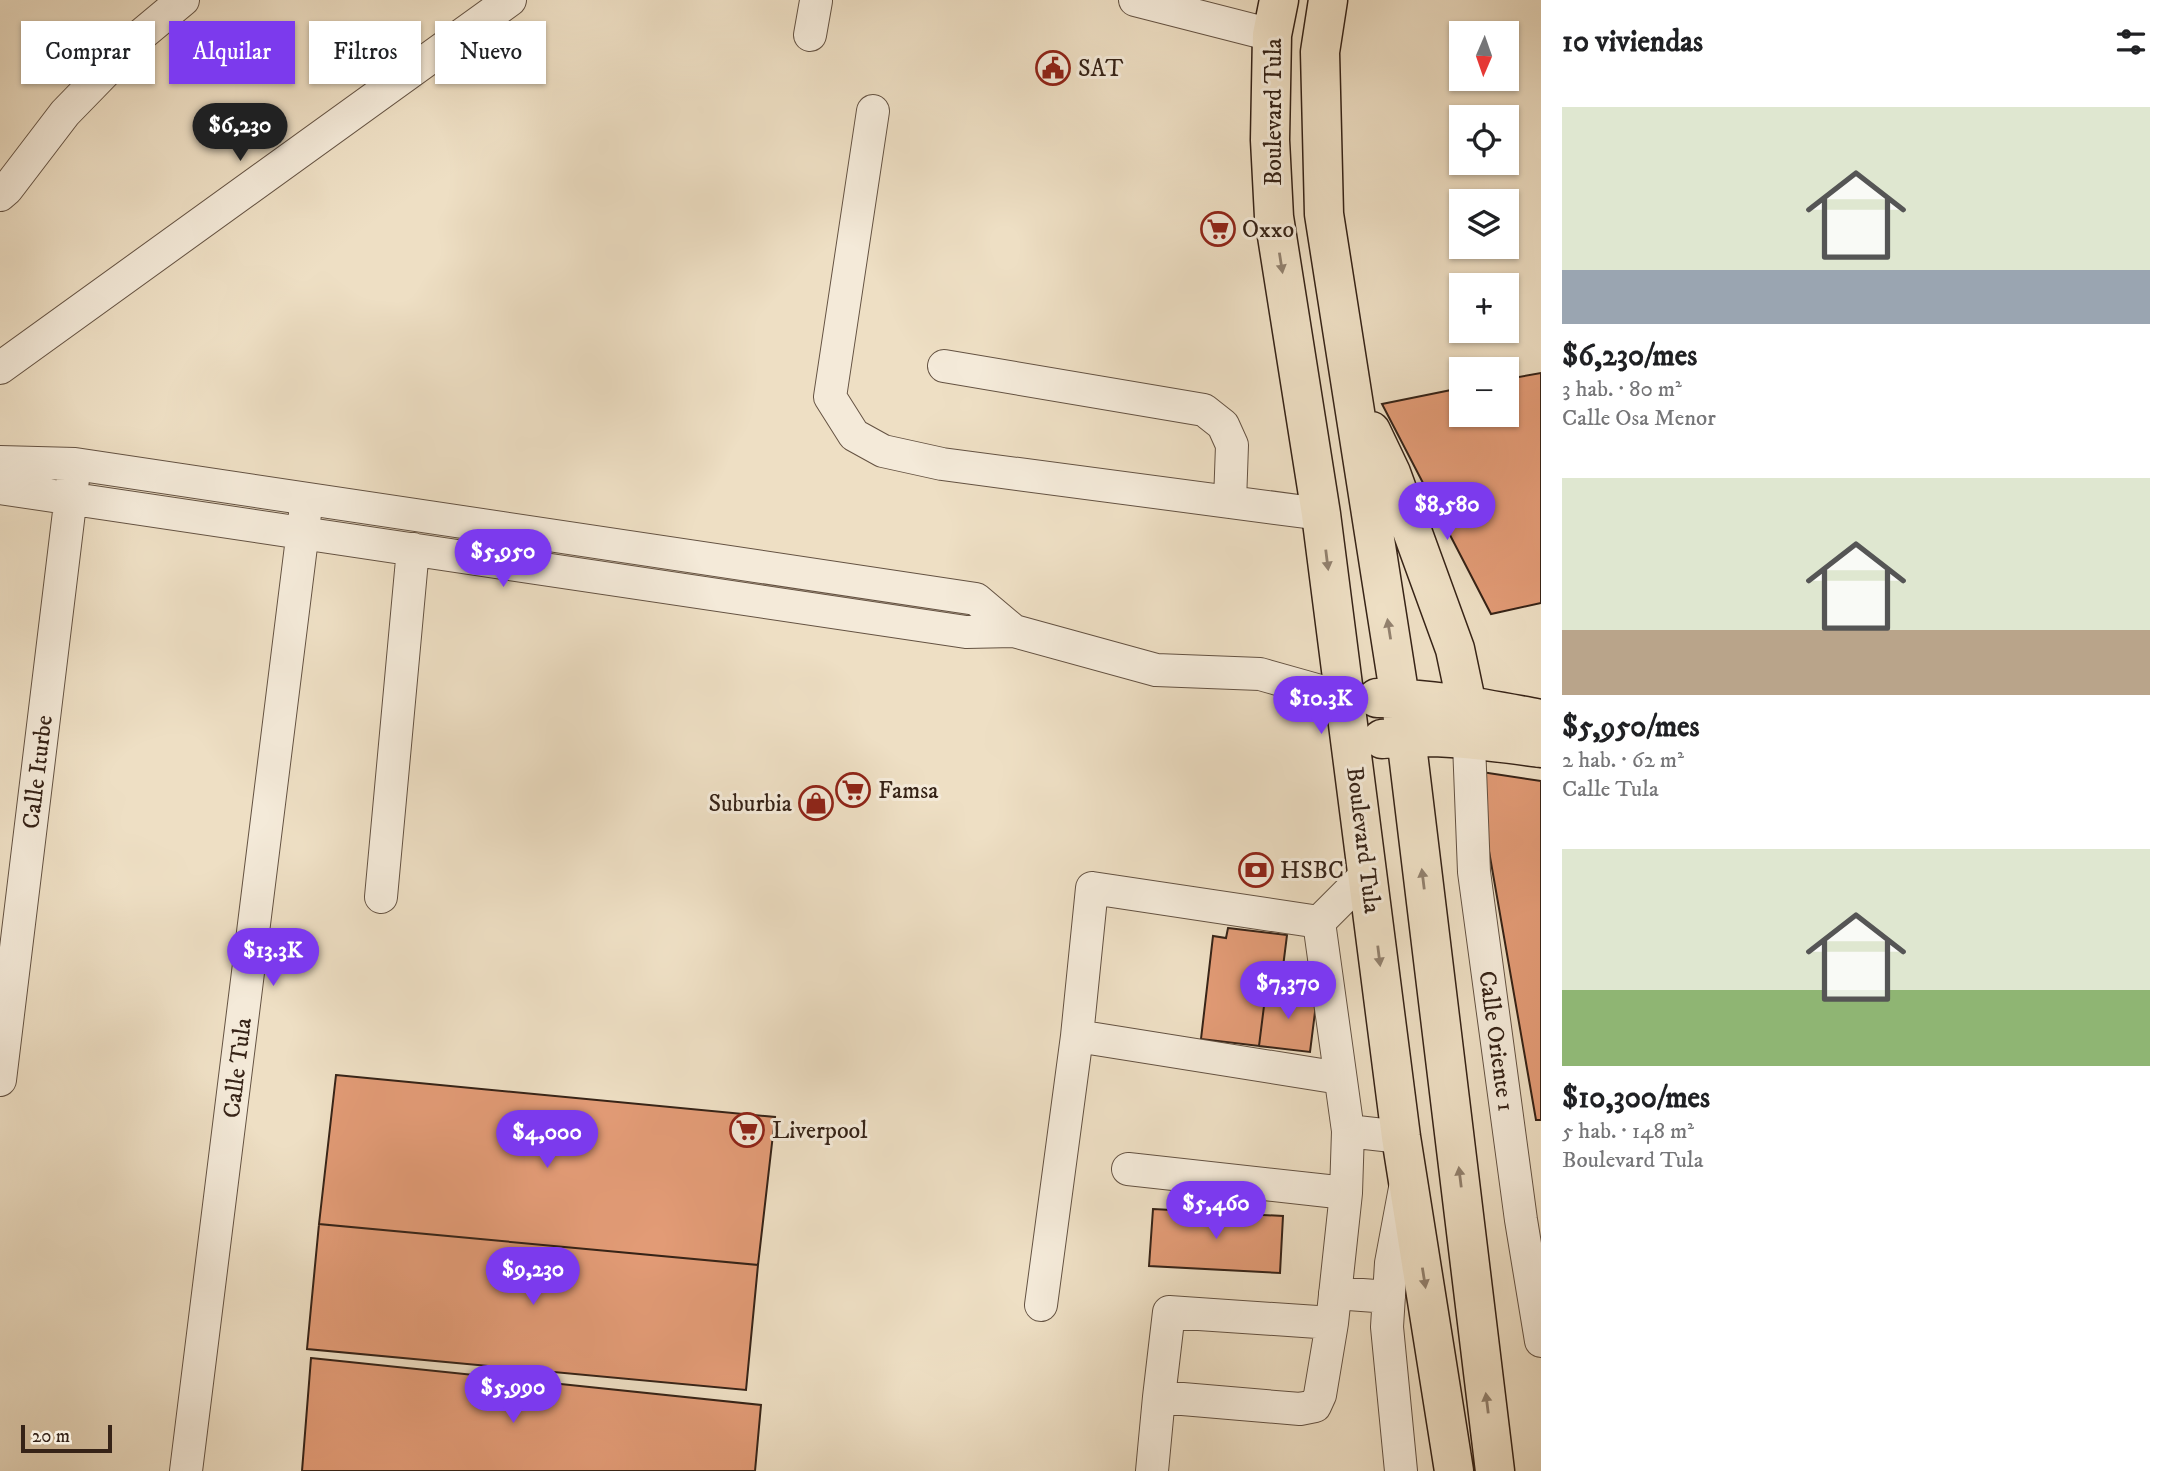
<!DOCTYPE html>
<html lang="es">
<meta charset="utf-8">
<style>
:root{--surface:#fff;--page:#f2f2f2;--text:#202124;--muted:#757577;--accent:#7c3aed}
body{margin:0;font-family:"IM FELL DW Pica",serif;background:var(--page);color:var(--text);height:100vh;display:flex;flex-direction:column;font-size:26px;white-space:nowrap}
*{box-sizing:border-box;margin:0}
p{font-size:23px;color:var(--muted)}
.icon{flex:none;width:38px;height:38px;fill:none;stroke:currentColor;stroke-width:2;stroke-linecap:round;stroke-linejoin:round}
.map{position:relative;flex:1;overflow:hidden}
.panel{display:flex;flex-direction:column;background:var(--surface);width:630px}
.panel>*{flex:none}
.banner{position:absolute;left:21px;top:21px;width:665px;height:63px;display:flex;gap:14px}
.needle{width:46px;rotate:182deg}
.buttons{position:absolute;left:1449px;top:21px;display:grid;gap:14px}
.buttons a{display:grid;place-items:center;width:70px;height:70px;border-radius:0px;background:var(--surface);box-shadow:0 2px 5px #0004;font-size:35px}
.scale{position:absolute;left:21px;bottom:18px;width:91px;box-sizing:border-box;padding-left:7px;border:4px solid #362317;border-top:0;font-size:19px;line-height:24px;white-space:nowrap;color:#362317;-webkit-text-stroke:5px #f4ead9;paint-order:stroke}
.price{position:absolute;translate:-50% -60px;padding:0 16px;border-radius:24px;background:var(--accent);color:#fff;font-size:23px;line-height:46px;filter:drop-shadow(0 2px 4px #0008)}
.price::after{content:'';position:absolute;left:50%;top:42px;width:21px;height:16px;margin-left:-10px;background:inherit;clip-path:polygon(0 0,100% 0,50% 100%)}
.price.active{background:#222;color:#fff}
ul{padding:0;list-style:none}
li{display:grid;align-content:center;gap:14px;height:371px;padding:0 21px}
li span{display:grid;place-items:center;height:217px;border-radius:0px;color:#555}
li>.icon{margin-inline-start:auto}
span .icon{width:126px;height:126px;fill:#fffc;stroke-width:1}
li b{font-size:30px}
h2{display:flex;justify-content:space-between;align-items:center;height:84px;padding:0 21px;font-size:30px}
.chip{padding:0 24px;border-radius:0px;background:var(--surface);box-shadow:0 2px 5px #0004;font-size:24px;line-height:63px}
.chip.active{background:var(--accent);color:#fff}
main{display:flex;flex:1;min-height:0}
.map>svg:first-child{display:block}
.building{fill:#e29b76;stroke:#362317;stroke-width:2}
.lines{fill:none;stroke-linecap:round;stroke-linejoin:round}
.minor-casing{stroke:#645242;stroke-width:34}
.major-casing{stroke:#362317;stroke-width:41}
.minor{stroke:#f4ead9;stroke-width:32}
.major{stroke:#eedfc4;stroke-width:38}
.oneway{fill:#92816e}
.labels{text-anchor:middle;stroke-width:6;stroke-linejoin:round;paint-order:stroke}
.poi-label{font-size:24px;fill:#362317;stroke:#f4ead9;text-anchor:start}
.street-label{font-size:24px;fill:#362317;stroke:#f4ead9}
</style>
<main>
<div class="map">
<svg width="1541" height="1471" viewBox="0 0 1541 1471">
<rect width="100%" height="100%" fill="#eedfc4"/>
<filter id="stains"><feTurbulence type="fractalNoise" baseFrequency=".00286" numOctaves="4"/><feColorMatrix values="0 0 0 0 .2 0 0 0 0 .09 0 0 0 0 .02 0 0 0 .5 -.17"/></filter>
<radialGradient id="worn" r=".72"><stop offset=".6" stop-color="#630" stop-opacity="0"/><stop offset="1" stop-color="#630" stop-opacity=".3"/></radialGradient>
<!-- building -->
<path class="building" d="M1541,373V603L1491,614L1382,404L1461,388V415H1507V379Z
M1475,771L1541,781V1120H1536Z
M1228,928L1287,935L1280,991L1317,996L1310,1052L1201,1039L1213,936L1226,938Z
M1266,990L1317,996L1310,1052L1259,1046Z
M336,1075L775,1117L758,1265L319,1224Z
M1153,1209L1283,1216L1280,1273L1149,1266Z
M319,1224L758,1265L746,1390L307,1349Z
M311,1358L761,1405L755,1471H302Z"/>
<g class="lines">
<!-- minor casing -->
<g class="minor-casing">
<path id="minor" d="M1135,0L1272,35
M810,35L816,1
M873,111L830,397L854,435L883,451L942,464L1321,514
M0,195L7,189L65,113L141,35L183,0
M944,366L1204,410L1223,425L1232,445L1230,502
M0,368L510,0
M0,462L75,464L976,599L1014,631
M0,488L966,632L1014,631L1156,670L1260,674L1345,698
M1468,718L1474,872L1521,1220L1541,1341
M381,897L413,549
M1077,1036L1340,1078
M0,1080L73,479
M1348,1131L1401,1137
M1128,1169L1346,1193
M1335,1293L1389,1297
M1041,1305L1077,1036L1092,888L1319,922L1368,873
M1159,1397L1169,1312L1332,1323
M186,1471L305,514
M1152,1471L1159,1397L1300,1409L1315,1406L1320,1395L1332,1323L1346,1193L1348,1131L1319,922
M1401,1471L1387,1327L1391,1263L1405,1188"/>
</g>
<!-- major casing -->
<g class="major-casing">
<path id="major" d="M1279,0L1272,35L1270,140L1274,217L1321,514L1401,1137L1454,1471
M1328,0L1320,52L1324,214L1406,737L1495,1471
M1371,431L1391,473L1455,649L1467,706
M1377,698C1432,698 1487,709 1541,719
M1382,739C1435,733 1488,741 1541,748"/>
</g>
<!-- minor -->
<use href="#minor" class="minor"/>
<!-- major -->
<use href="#major" class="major"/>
</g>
<!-- one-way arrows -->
<defs><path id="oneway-solid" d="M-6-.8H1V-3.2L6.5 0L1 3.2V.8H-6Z" transform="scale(1.75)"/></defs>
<g class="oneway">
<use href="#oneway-solid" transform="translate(1281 263) rotate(81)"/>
<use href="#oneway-solid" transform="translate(1327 560) rotate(83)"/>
<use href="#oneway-solid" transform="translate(1389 629) rotate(-99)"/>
<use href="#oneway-solid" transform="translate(1423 879) rotate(-97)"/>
<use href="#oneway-solid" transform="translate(1379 956) rotate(83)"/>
<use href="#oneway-solid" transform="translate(1460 1177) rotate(-97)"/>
<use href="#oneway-solid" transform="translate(1424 1278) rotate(81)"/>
<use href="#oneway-solid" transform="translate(1487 1403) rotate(-97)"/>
</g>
<!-- icons -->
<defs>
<g id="civic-ring" transform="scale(1.75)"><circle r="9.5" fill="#f4ead9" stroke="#8f2418" stroke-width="1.5"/><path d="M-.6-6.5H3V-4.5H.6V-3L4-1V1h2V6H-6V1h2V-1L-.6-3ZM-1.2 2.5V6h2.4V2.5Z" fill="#8f2418"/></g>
<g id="supermarket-ring" transform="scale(1.75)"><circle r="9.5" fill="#f4ead9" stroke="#8f2418" stroke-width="1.5"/><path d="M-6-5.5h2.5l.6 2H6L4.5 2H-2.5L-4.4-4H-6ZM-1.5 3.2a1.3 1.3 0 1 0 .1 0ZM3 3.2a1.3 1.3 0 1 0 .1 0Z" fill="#8f2418"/></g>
<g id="shop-ring" transform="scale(1.75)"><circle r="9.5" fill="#f4ead9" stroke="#8f2418" stroke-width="1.5"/><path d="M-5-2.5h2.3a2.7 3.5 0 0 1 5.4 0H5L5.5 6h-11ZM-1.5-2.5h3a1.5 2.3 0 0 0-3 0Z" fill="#8f2418"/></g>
<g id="bank-ring" transform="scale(1.75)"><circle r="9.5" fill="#f4ead9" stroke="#8f2418" stroke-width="1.5"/><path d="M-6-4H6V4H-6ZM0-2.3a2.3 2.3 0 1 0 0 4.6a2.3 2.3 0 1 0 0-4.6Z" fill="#8f2418"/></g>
</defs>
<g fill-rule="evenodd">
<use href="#civic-ring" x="1053" y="68"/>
<use href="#supermarket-ring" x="1218" y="229"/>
<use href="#supermarket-ring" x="853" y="790"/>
<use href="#shop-ring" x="816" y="803"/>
<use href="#bank-ring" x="1256" y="870"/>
<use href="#supermarket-ring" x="747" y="1130"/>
</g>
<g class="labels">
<!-- poi labels -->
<g class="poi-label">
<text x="1078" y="76">SAT</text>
<text x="1242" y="237">Oxxo</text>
<text x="878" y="798">Famsa</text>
<text x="792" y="811" text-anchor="end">Suburbia</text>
<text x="1280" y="878">HSBC</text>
<text x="772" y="1138">Liverpool</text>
</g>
<!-- street labels -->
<g class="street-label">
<text transform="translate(1273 112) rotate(-90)" y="8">Boulevard Tula</text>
<text transform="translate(37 772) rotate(-83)" y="8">Calle Iturbe</text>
<text transform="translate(1364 840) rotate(83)" y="8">Boulevard Tula</text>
<text transform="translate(1497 1041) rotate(82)" y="8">Calle Oriente 1</text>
<text transform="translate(237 1068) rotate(-83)" y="8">Calle Tula</text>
</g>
</g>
<rect width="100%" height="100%" filter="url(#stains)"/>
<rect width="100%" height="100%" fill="url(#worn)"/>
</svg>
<div class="buttons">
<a><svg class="needle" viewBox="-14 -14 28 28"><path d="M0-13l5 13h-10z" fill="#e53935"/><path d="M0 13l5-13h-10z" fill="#757577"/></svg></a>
<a><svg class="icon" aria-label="locate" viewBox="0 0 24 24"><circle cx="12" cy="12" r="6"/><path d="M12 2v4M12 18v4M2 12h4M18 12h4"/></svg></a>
<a><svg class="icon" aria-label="layers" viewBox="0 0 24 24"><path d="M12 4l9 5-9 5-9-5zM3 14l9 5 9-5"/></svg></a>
<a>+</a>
<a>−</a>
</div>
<div class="scale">20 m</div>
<b class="price active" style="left:240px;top:163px">$6,230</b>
<b class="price" style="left:1447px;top:542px">$8,580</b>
<b class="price" style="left:503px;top:589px">$5,950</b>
<b class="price" style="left:1321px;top:736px">$10.3K</b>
<b class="price" style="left:273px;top:988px">$13.3K</b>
<b class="price" style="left:1288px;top:1021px">$7,370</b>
<b class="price" style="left:547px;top:1170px">$4,000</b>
<b class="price" style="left:1216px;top:1241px">$5,460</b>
<b class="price" style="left:533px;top:1307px">$9,230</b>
<b class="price" style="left:513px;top:1425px">$5,990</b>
<div class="banner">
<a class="chip">Comprar</a>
<a class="chip active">Alquilar</a>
<a class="chip">Filtros</a>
<a class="chip">Nuevo</a>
</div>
</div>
<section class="panel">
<h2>10 viviendas<svg class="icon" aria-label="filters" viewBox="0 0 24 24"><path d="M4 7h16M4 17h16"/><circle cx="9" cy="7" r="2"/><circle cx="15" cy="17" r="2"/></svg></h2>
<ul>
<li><span style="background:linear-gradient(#dfe7d0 75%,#9aa5b1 0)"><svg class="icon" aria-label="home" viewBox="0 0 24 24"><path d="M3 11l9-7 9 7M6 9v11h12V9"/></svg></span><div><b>$6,230/mes</b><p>3 hab. · 80 m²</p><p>Calle Osa Menor</p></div></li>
<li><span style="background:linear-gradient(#dfe7d0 70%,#b9a48a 0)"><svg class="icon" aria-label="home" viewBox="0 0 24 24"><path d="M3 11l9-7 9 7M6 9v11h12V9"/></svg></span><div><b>$5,950/mes</b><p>2 hab. · 62 m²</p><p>Calle Tula</p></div></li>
<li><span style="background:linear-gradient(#dfe7d0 65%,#8fb573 0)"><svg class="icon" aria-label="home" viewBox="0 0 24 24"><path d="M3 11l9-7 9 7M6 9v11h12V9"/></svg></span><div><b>$10,300/mes</b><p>5 hab. · 148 m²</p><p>Boulevard Tula</p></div></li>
</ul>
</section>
</main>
